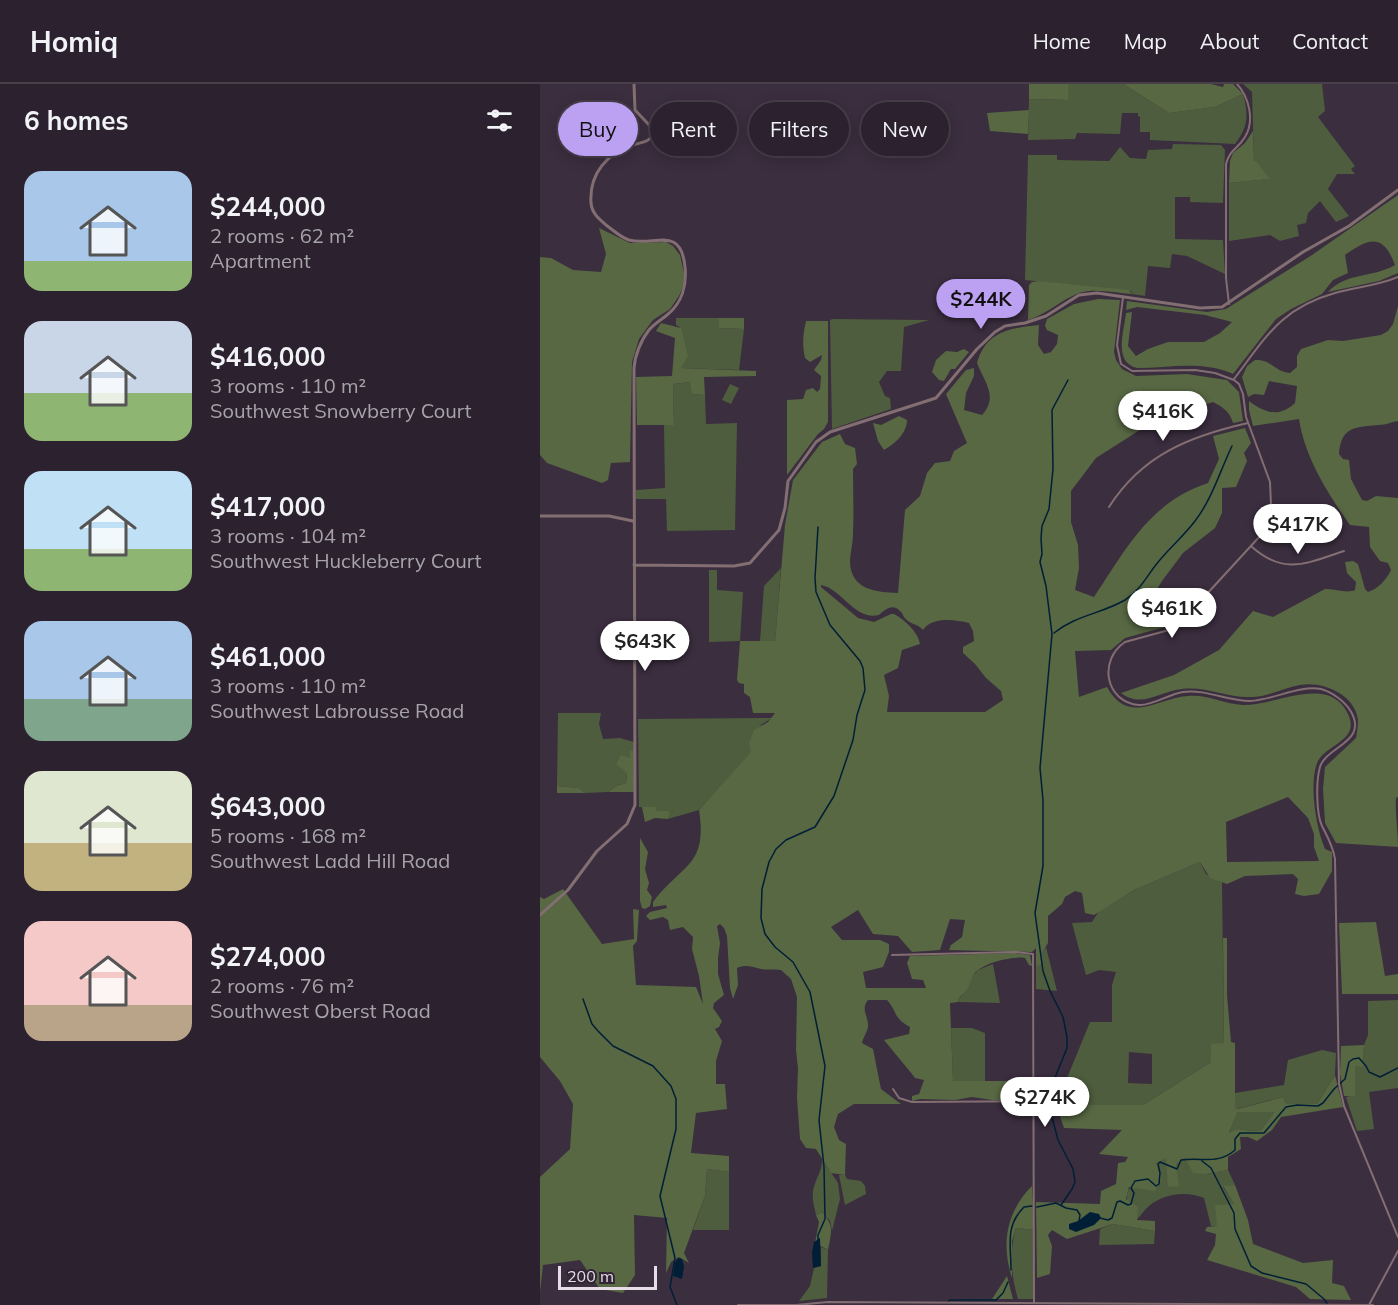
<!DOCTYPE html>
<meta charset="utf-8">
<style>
:root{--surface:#2c222f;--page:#342a37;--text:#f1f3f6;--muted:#a6a4aa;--line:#483f4b;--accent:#bca0f2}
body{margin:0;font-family:Mulish,sans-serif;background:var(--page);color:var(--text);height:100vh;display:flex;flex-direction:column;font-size:22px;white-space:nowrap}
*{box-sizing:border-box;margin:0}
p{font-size:20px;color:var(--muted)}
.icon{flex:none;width:33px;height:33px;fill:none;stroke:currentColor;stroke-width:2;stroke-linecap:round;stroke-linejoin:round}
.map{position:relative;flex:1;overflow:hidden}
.side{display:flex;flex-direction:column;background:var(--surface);width:540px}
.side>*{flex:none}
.top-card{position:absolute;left:18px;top:18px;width:570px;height:54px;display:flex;gap:12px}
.scale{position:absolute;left:18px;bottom:15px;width:99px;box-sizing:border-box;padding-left:6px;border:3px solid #e6dde8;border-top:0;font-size:16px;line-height:21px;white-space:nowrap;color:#e6dde8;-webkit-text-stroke:4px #312434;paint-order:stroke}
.price{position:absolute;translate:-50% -51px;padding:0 14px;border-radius:21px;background:#fff;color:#222;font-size:20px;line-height:39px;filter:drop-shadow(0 2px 3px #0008)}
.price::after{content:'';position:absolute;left:50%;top:36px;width:18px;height:14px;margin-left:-9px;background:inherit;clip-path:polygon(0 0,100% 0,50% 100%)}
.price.active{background:var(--accent);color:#111}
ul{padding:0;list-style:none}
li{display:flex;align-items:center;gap:18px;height:150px;padding:0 24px}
li span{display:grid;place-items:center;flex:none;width:168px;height:120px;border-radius:18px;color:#555}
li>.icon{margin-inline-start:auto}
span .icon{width:72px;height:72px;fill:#fffc;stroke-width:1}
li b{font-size:26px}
h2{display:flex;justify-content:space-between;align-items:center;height:72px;padding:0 24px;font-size:26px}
.pill{padding:0 21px;border-radius:27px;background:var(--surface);box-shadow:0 3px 15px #0003,0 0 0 2px var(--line);font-size:21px;line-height:54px}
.pill.active{background:var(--accent);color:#111}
header{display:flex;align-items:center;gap:36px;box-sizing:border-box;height:84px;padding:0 30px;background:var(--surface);border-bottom:2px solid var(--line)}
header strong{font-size:28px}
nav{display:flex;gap:33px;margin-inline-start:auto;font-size:21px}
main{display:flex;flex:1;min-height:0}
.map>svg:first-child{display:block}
.green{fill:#4e5d3d;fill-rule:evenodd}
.forest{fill:#576843;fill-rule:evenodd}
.water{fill:#001f37}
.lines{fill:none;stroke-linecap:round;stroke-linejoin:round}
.stream{stroke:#001f37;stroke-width:1.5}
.minor{stroke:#836e72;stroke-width:2}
.tertiary{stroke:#836e72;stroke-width:3}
</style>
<header>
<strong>Homiq</strong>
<nav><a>Home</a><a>Map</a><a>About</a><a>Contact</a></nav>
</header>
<main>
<section class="side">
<h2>6 homes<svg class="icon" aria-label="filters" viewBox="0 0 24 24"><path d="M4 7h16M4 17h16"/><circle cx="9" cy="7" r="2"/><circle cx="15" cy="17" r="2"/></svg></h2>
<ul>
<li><span style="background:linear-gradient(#a9c7e8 75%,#8fb573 0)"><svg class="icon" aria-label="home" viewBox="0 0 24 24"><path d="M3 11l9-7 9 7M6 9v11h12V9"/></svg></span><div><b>$244,000</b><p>2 rooms · 62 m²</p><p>Apartment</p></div></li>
<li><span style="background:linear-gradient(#c9d6e8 60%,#8fb573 0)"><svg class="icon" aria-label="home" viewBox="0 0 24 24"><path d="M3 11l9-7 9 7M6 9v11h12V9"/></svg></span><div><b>$416,000</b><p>3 rooms · 110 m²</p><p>Southwest Snowberry Court</p></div></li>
<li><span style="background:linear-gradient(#bfe0f5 65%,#8fb573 0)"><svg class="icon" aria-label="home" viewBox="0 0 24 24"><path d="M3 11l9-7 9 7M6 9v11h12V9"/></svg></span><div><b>$417,000</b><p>3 rooms · 104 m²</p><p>Southwest Huckleberry Court</p></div></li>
<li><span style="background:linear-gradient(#a9c7e8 65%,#7fa58c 0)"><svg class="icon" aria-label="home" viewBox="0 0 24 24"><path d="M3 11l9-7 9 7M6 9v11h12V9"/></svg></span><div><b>$461,000</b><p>3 rooms · 110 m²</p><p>Southwest Labrousse Road</p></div></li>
<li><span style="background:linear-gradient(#dfe7d0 60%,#c2b280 0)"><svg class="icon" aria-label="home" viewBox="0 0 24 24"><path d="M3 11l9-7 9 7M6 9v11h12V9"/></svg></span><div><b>$643,000</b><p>5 rooms · 168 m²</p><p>Southwest Ladd Hill Road</p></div></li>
<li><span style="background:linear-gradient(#f6c9c9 70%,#b9a48a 0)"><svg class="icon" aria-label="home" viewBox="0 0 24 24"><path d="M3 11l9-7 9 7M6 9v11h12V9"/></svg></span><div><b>$274,000</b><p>2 rooms · 76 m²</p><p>Southwest Oberst Road</p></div></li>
</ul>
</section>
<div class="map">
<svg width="858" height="1221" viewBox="0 0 858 1221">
<rect width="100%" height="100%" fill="#3b2e3f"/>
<!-- green -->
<path class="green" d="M529,0H583L629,29L675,23L703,10C709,31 708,43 695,60L610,56V48H600V33L598,32V29H582L580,50L537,49L535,55L488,56L489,15L527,16Z
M703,0H782L785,27L778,33L815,82L811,85L815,90H797L788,105L809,132L796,138L780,117L768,129L766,139L757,141L759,152L740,157L730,151L689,157V99L729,95L714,79L712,8Z
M633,60L681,61L685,66L683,119L650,118V113H635V155L683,156L685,190L647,172L632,170L630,184L608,182L605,212L592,210L591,207L485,196L488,71H517V76L569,77L580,63L590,74L606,75L608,66L632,65Z
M136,234H179V244L204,245L199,286L141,284V244L136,241Z
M293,235L389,236L364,243L361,287H347L339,298L345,312L350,314L351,325L292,345L290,236Z
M151,298L153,310L165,311L166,340L197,339L195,446L127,447L126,415H96V406L125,404L124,341H134L133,300Z
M190,300L199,304L191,320L182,316Z
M241,484L235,558L220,557L224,502Z
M169,486H177V506L203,508L200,557L169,558Z
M18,629H61L59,640L63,655L80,654L94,658V666L84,685L87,689L86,699L76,702L68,708L45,709L39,704L17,702Z
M232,634L221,641L212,668L159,726L128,735L130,731L116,727L115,723H99L98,635Z
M660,778L666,790L682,798L684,959L671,978L603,1021H516L550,938H572V901L576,888L559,886L546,891L532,839L552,838L559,827L594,806ZM589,968L612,970V1000L588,999Z
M506,863L517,907L496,905V882L501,881L502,869Z
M453,880L460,919L418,918L419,914L426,907L431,894L438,886Z
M858,916V1004L829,1008L834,1045L817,1047L806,1013L815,1011V982H823L824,961L828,951V917Z
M411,944H432L445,949V997H413Z
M782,966L796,969L795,991L777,1020H747L743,1013L697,1025L695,1024V1009L744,1001L748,976Z
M696,1028H734L721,1046L711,1047L698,1045L689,1050Z
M645,1072L666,1090L688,1086L695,1101L683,1103L694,1120L677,1142H671L664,1114C646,1107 625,1109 609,1122C604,1126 601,1132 596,1136C593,1130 587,1121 587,1114C586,1099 614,1080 626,1073L636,1080Z
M282,1075L298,1099L300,1115L292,1147L290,1137L282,1128L276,1131C274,1122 271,1112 274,1103C277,1091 282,1088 282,1075Z
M167,1085L189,1088V1146H153L165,1112Z
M299,1091H305L307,1095L321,1097L325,1102L326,1110L305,1121Z
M573,1140L615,1147L614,1160L559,1161L560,1145Z
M476,1144L494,1146L493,1215H478C471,1192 469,1167 476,1144Z
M281,1163L288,1166L287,1214L259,1217L270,1202L274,1184L281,1182Z"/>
<!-- forest -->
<path class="forest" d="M489,0H529L528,16L489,15Z
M583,0H671L683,3L684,0H693L703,10L675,23L629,29Z
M489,26L488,50L450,47L447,29Z
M226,37L284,38L283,44L228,43Z
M713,47L714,78L716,77L730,95L689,99L690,77L693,69L705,59Z
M858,111V189L839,197L788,208C806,188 833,194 855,181C843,149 829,154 805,171L808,189L793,196L782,210L751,225L736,235L693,290C663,276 628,284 597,284C573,278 584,248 586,229L592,228L588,262L596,272L608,265L628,258H664L680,249L692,238L665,231L597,223L586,226L587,217L667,228L686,225L772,171Z
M59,144L90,159L126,158L133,162L140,171L144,189V201L139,212L130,225L113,236L99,255L92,278L90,378L71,379L68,396L62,399L7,379L0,371V173L11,174L33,186L61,188L66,170Z
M499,197L589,206L592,210C575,209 555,204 539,209C521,216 507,230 488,236L489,201L492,198Z
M558,215L580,216L574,268L576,276L582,285L596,292L647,290L687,296L699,308L703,337L693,339C690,328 683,323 673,318L614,337L556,374L531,407V438L538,461L539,484L535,506L554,513C586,465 610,418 668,399L679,375L673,352L705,344L711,359L704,369L707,377L696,403L682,404V429L675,444L643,469L622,497L603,528L625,543L585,554L571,566L535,567L539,613L567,603C589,642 617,614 648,612C667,610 684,620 703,621C735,622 789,589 808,630C821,657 785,660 777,679C769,701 776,744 785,765L792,768V787L779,810L764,812L755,810L758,795L753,790L705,792L687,800L670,794L660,778L594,806L554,831L545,829L542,809L535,807L525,813L522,820L508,832V859L502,869L501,881L498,882H496V864L492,868L409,866L411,861L422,853L425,836L410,835L400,866L372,868L358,852L333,850L318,826L291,843L302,856H340L349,860V868L343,883L323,888L326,904H386L383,896L372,895L367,879L370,872L475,869L490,871L492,882L489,881L485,874C472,872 448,878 438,886C431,891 431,901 426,907C424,910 421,911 419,914L418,918L410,919L413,997H492V1016H452L432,1013L415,1016L380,1015L372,1017V1012L379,1010L384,996L375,994L372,990L344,956L369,950L370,943C352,933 358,928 347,916H328C321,925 327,930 328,940C329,946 323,953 322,959L333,965L341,1005L361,1020H314L298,1030L294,1043L299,1056L306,1060L305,1091L291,1089L276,1065L266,1064L260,1055L257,1014L258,984L256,966L257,913L251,895L241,886C234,885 227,886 221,885C212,883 206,880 197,884L198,901L193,915L190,904L187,852L184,844L180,840L177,842L180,859L178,874V890L184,911L174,919L173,924L182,937L179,943L175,945L182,957L176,977V1000H185L187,1025L156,1029L151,1069L189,1072V1088L167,1085L165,1112L144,1169L149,1179L139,1173L131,1178L126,1189L127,1134L94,1131L95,1191L83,1209L60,1205L40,1176L3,1181L0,1208V1093L30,1065L33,1020L20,997L0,973V813L4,815L23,805L62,860L94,855L93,825L99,826L97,857L93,862L96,901L156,903L163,920L159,892L152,865L153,853L143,843L130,846L128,836L123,833L110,836L106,832L110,828L127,824L126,821L113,823V818C141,780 168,783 159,726L211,668L209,659L214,646L228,638L235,629H213L210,613L204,609V600L199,599L197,596L200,557H235L245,441L253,396L282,358L300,350L305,360L315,364L317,380L313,385C313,407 314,428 313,450C313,460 310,469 310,478C311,506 336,508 358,509L365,426L380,412L387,389L395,379L410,377L414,367L427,359L406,310L426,286L434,284V292L426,309L424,326L442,331C459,313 444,297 437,279C446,247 471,244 499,241L498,261L504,270L511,268L517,260L518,251L507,246L505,242L507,235L534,220ZM281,501C302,505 315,537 339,531C345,526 352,519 360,527C363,529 363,533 366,535C371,541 377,539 383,546C391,533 414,535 429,539L433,547L434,557L423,563V569L435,580L446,594L461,607L463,616L445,628H347L349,612L344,591L358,584L362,566L380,560C378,548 365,536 354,530H351L334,538L318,534L281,503ZM748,713L768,734L774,750V763L779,777L687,778L686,738Z
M858,222V337C851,338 846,341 839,341C816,343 801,342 799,370L803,375L809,376L811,395L822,416L827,417L836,412L858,414V713L856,714C855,732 858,747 858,763L796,759L785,739L783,705L785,683L816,654C817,648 818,642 818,636C815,610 782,597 760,601C743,604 728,613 711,613C687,614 666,602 642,605C620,607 602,625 581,609L634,591L679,566L713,527L733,533L785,505C795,504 805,510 815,506L816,498L807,489L805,478L813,477L818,480L825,505L828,508C838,505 846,496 851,486L848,479L840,477L830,463L829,443L810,441C787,408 765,374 759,335L713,342L709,326V317C725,329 739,334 755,319L757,302L729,297L724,311L714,310L708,313L702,293L707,282L715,276C732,275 734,288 750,289L757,283V272L761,265L788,256L803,257L841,251L848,247L853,240Z
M179,234H204V245L179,244Z
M266,237H288V338L284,345L278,350L247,391V316L263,315L266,306L273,304L277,308L280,305L281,292L274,286L281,276L282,271L270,278L265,274C262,260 263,250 266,237Z
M121,239L141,244L148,272L141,284L216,287V292L164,293L165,311L152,310L150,298L133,300L134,341H97L96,293L132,292L135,254L116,247Z
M424,265L429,268L415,285H411L404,297L399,296L392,288L396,276L406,267L417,268Z
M359,332L367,336C367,349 355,360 344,366L338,357L333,339L341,341Z
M94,666V708H68L76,702L86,699L87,689L76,680L81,671L90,674V667Z
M17,702L39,704L45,709H17Z
M102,723H116V727H128L130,731L128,735L115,734L105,738Z
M100,754L108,768L105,785L109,799L107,806L112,813L110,822L105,825L102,824L100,817Z
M836,838L845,892L858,890V910H802L799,839Z
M683,854H687V911L691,958L695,959V1024L698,1025L743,1013L747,1020H777L795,991L803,1023L741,1033L732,1046L717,1057L708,1053H700L701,1065L688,1073V1086L666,1090L653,1089L645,1073L636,1080L639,1102L628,1103L626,1074L616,1079L622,1095L615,1107L589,1103L586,1115L598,1123L597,1136L615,1137V1147L573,1140L527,1155L512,1146L508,1151L512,1162L510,1190L497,1194L496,1118L560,1120L561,1107L576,1100L578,1079L585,1078L588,1073L559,1070L582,1046L524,1044L516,1021H603L671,978V960L684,959ZM697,1028H734L721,1046L711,1047L698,1045L689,1049Z
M824,961L823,983L815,982V1012H804L800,990L801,962Z
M695,1101L708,1136L713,1160L763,1179L793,1176L792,1199L804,1202L811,1216L770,1215L756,1203L667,1176L675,1161L676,1150L665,1147L667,1143L677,1142L675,1121L694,1120L683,1102Z
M492,1102L494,1146L476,1144L472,1157V1194C461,1160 466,1128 492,1102Z
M282,1128C295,1142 291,1149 288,1166L275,1159L279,1138L276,1131Z
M467,1192L473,1215H452Z"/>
<!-- water -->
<path class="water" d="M550,1128L559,1130L561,1134L554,1141L536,1148L529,1145V1140L538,1137Z
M280,1154L281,1182L273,1184L272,1169L274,1158Z
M138,1174L142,1175L144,1183L142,1195L133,1192L135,1179Z"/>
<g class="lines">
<!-- stream -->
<path class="stream" d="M278,443L275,494L276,508L290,541L320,577L323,584L325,606L317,631L313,656L294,712L275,743L246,756L236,765L229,778L222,805L221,834L225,850L235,863L253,878L270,908L285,982L279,1036L284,1083L285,1135L278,1151V1156
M514,549C536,531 561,530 585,516C599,507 606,494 615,482C627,466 643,453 655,437C672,415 680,387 692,362
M43,915L52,940L58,947L73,962L113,982L131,1002L136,1015V1045L120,1112L135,1174L130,1203L137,1221
M662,1077L671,1084L694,1129L695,1145L711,1182L722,1189L766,1200L784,1215L788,1221
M521,1121L532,1105L535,1098L533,1085L518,1056L508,1018L510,1006L527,964V953L523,933L510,907L503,887L495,829L503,782V716L500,684L512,550L506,502L500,478L502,470L501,454L502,442L509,425L513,385L512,326L528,296
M497,1123L516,1119L526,1124L537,1126L540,1131L539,1137
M560,1134L568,1136L572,1134L577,1118L580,1117L588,1121L591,1120L594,1109L591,1104L595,1097L608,1095L616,1102L619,1100L620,1089L618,1080L620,1078L637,1085L641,1076C662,1073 678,1081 695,1066V1055L700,1049H724L746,1023L757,1021L778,1022L783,1019L794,1005L805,995L809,978L813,975L819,974L826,982L829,988L840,993L858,984
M471,1186C471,1160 465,1142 484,1123L492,1122
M408,1218L410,1216H456L463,1209L468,1198"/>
<!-- minor -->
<path class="minor" d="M583,213L577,261L581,280L592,287L655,286L675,289L694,296L699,300L703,310L706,333L730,398L731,421L725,441L721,451L642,537L629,546L585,558C558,576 565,618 599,621C612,622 629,610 643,608C666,605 687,617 710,617C734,616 758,601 781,605C792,608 804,617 810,626C830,658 786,662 780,683C776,696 776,729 782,742C788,754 793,762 795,775L799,1000L804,1022L858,1153
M689,220L686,194V80C690,65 698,65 705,53C715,37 709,13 697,0
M694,295C726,253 741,224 795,209C816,203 838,202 858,193
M569,423C602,371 650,352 708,339
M712,463C745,492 767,479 804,467
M352,871L476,868L493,870L494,1219
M353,1005L359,1014L372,1018L494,1017
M198,1221H256L288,1218L833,1221
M829,1221L858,1167"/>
<!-- tertiary -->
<path class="tertiary" d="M0,432H69L93,437
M94,481L194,482L210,479L239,446L245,424L248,397L276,358L290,348L396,314L437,265L455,248L465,242L485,239L506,232L539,211L557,209L660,224L682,223L763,168L809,142L858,106
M0,831L28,806L57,767L87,740L95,721L94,284C95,271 101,256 109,246C114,240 121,236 127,231C142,219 147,201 145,183C141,140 113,163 89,156C80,153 73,146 66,141C58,134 52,129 51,119C49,90 67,69 93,61C101,58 108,59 113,51L111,43L95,26L94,0"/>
</g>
</svg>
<div class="scale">200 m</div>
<b class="price active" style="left:441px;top:246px">$244K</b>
<b class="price" style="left:623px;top:358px">$416K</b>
<b class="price" style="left:758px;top:471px">$417K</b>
<b class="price" style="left:632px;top:555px">$461K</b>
<b class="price" style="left:105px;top:588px">$643K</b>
<b class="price" style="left:505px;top:1044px">$274K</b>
<div class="top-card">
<a class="pill active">Buy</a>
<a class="pill">Rent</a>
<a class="pill">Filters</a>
<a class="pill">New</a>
</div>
</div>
</main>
